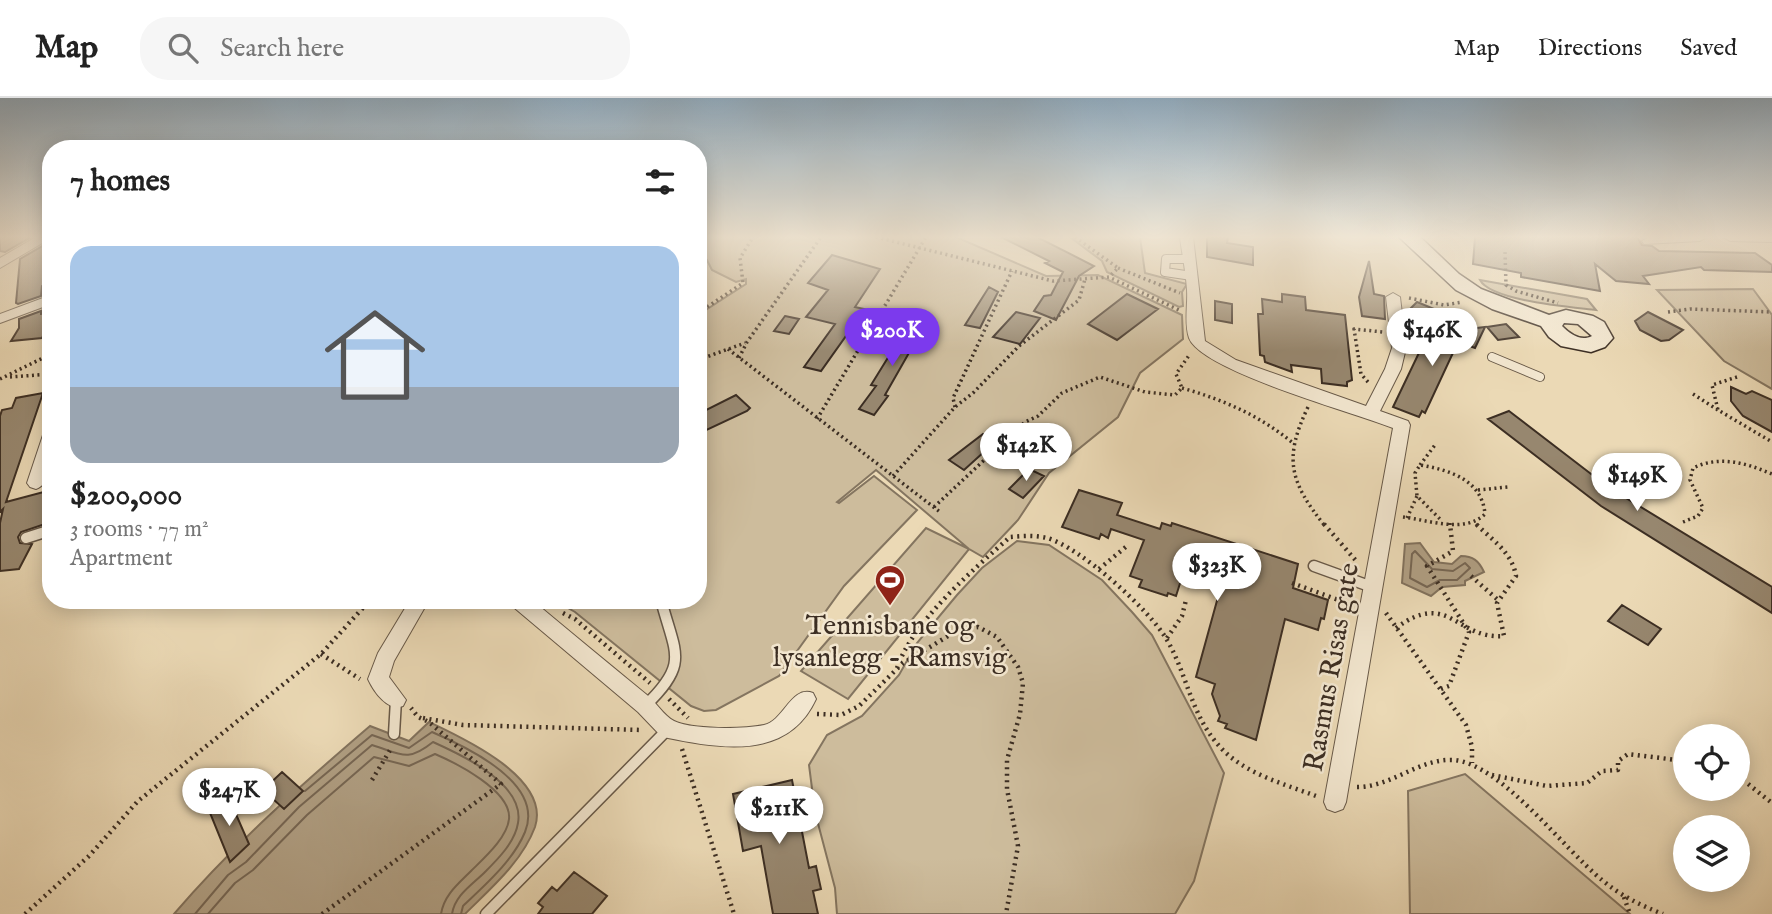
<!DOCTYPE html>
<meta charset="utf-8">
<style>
:root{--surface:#fff;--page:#f6f6f6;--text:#222;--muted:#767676;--line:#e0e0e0;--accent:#7c3aed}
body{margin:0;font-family:"IM FELL English",serif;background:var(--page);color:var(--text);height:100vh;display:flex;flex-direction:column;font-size:26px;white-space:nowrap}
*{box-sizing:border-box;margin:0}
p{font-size:23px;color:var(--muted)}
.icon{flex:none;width:38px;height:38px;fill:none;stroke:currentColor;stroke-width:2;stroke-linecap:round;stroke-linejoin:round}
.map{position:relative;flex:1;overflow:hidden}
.details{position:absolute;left:42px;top:42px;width:665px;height:469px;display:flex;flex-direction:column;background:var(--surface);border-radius:28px;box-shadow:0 4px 18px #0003}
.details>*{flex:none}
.tools{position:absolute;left:1673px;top:626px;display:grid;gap:14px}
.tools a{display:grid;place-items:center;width:77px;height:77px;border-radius:50%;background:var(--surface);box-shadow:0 4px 18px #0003;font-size:35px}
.price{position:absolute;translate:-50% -60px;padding:0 16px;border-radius:24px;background:#fff;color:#222;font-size:23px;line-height:46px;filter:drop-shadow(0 2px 4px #0008)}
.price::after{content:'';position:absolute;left:50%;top:42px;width:21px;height:16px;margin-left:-10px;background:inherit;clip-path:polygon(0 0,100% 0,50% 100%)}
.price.current{background:var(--accent);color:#fff}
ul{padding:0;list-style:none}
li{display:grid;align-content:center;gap:14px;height:371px;padding:0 28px}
li span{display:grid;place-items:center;height:217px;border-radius:21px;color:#555}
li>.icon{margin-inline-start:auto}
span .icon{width:126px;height:126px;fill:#fffc;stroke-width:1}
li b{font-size:30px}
h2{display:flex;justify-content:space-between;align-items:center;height:84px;padding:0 28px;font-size:30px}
header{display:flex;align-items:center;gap:42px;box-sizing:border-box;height:98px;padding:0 35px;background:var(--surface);border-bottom:2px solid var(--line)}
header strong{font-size:33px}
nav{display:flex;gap:38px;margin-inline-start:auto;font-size:24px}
.search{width:490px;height:63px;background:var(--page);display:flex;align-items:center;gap:18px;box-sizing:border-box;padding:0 24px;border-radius:28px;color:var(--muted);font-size:26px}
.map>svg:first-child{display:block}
.green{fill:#cdbc9c;stroke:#847560;stroke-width:2}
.water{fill:#b09f83;stroke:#82725d;stroke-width:2}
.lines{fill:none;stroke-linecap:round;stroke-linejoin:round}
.shore{stroke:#766653;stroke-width:2}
.building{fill:#97876f;stroke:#3c2e23;stroke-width:2}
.lane-far1-casing{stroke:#685948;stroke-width:10}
.lane-casing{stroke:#685948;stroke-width:13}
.street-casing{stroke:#685948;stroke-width:2}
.secondary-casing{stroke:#3c2e23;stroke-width:3}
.path-far1{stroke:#3c2e23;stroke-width:3.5;stroke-dasharray:2 3.5;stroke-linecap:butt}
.path{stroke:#3c2e23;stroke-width:4.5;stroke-dasharray:2 4.5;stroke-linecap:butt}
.lane-far1{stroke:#f2e6cf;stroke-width:8}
.lane{stroke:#f2e6cf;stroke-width:10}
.street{fill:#f2e6cf;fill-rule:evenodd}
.secondary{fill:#f2e6cf;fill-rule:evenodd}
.labels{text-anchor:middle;stroke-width:5;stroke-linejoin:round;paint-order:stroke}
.poi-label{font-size:28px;fill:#3c2e23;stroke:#f2e6cf}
.street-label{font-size:28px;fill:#3c2e23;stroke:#f2e6cf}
</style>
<header>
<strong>Map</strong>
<div class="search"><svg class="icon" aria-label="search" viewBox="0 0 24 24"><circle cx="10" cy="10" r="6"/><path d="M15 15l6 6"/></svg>Search here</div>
<nav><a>Map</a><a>Directions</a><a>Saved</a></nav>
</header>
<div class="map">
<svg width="1772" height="816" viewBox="0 0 1772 816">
<rect width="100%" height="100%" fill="#ebd9b5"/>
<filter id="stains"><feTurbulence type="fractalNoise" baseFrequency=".00286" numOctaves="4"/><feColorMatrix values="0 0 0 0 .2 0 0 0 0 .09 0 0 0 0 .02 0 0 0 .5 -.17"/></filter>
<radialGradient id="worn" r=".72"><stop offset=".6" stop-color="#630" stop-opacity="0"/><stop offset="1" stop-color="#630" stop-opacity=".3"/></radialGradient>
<!-- green -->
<path class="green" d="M698,139H956L1046,178L1098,177L1182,217L1183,241L1140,275L1118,319L1049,375L1018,422L983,459L969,451L848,601L801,573L926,430L969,451L876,372L837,404L839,405L874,378L917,412L844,488L779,578L716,612L704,613L691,608L575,514L554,502H698V217L746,186V181L736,184L712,172L707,162L698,166Z
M1070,139H1140L1145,175L1187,186L1182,194L1183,208L1179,209L1107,174L1102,163Z
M1480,182L1587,201L1596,212C1572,209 1491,203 1480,182Z
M1753,191L1772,217V291L1724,263L1657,192Z
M1017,443L1049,447L1102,482L1132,514L1152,537L1224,675L1194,783L1175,816H837L835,790L815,714L809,667L827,637L862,618L899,577L917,545L957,497L982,470Z
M1465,676L1630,816H1410L1408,693Z"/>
<!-- water -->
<path class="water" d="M1420,445L1434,464L1452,466L1461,458C1473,458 1479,463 1484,474L1465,483V487L1442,489L1431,498L1402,485L1405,446Z
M429,624C463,640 551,680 535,729C522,764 491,790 465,816H174C233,747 301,687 370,628L409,643Z"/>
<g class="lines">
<!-- shore -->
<path class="shore" d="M1415,453L1432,471L1453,473L1465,465L1470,470L1457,482H1440L1427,489L1410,480L1412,456Z
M305,693L372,637L409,650L432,634C467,649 545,685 525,734C513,763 485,787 463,808L461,816
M195,816L228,777L246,764L299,709L372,647C401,656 407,665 433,644C462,657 525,686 518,725C515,744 498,761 485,774C472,787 455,797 452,816
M208,816L235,785L253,772L307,717L374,659L409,668L435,656C456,665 512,693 509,721C507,740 484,760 471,773C458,786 444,797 441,816"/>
</g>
<!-- building -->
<path class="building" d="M0,139H31L5,154L0,153Z
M1001,139H1037L1094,168L1079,178L1056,222L1034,213L1044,198L1051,197L1063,174L1045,165L1049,163Z
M1207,139H1228L1227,145L1253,149V167L1207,159Z
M1475,139H1637L1642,147L1652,148L1659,153L1755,155L1772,167V174L1704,172L1701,169L1643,178L1649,186L1616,183L1595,166L1600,193L1521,179V175L1473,166Z
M51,143L50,186L42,188L41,198L18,206L16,205L20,161Z
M832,157L880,171L855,209L869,212L851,231L821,273L804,269L835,226L806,219L828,192L808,185Z
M1369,163L1374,196L1384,198L1385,221L1362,218L1359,199Z
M989,189L998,194L980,230L965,227Z
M1127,196L1158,211L1117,242L1088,226Z
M1282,196L1305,199L1306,212L1345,217L1352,282L1347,284V288L1322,285L1321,271L1291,267L1292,274L1265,264L1264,258L1260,257L1258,216H1263L1262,201L1282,204Z
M1215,203L1232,206V225L1215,222Z
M1417,204L1422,206L1451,218L1439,230L1406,215Z
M41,213V216L51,215V224L42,240L11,243L19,230V221Z
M1016,214L1040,220L1020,246L993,239Z
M1648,214L1683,232L1669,242L1661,243L1640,232L1635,223Z
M785,218L799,221L789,236L774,233Z
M910,224L926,225L885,297L888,298L874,317L859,311L876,288L871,287Z
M1506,226L1519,239L1498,242L1487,229Z
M1485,229L1475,250L1458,244L1425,315L1422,313L1419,319L1393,309L1428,236Z
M1731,289L1746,296L1752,293L1772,302V334L1743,318L1731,303Z
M43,295L6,404L51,392V424L21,434L18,439L20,445L32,446L19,471L0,473V425L3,411L0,414V318L2,312L12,310L16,300Z
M736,297L750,310L747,313L698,336V316Z
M1509,313L1608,389L1772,489V515L1601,408L1488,321Z
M983,336L996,343L964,372L949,362Z
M1035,339L1054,349L1056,357L1040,368Z
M1029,371L1044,378L1023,400L1009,391Z
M1079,392L1122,405L1117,417L1160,431L1162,425L1171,428L1172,425L1298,466L1293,490L1328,502L1324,521L1321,520L1318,532L1285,521L1256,642L1225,630L1227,626L1218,623L1220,618L1212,596L1215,586L1196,579L1226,470L1189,457L1176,498L1168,495L1167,498L1139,489L1142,482L1130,478L1144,442L1111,431L1108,440L1101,436L1099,441L1062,429Z
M1622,507L1661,531L1648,547L1608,523Z
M282,674L303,693L284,711L263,692Z
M792,682L809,770L816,768L821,791L813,793L818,816H773L761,748L743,753L733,696Z
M228,698L249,746L230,764L208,710Z
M574,774L607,798L592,816H538L543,809L538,805L552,789L557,793Z"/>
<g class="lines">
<!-- lane-far1 casing -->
<g class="lane-far1-casing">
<path id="lane-far1" d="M1190,161H1166L1165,174L1192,178
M1492,259L1540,279"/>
</g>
<!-- lane casing -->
<g class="lane-casing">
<path id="lane" d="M26,440L51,432
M1314,468L1372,489
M645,608C690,565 675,556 661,502
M394,636L396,602
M486,816L668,631"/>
</g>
<!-- street casing -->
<g class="street-casing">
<path id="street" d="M36,139L49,141L0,170V160Z
M1180,139H1193L1205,243L1236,262L1366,308L1385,271L1392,250L1386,199L1393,195L1400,199L1406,250L1401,271L1380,313L1408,323L1410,327L1346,704L1343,711L1335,714L1327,711L1324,704L1393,330C1356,315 1201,273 1189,240C1184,225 1188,208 1187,192C1186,174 1182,156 1180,139Z
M1649,139H1707L1700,143L1644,146L1642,143Z
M1723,139H1772V144L1730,143Z
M51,197V206L0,225V216Z
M51,331C51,347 55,385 36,391L30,389L27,385L43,337Z
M410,502H429L394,563L389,579L406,602L403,608C388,614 374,594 368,581L378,555Z
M509,502H532C570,534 608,565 647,597C656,604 664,618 674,623C693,632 743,631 764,627C784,623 791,587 813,595L816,601C788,662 722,651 668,640L661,638L638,614L511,507Z"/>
</g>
<!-- secondary casing -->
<g class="secondary-casing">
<path id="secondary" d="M1399,139H1420L1459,176L1481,191L1549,217L1566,212L1593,218L1604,224L1613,240L1605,249L1591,254L1561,248L1549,239L1541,228L1492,211L1456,192ZM1564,225L1578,226L1592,238C1581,244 1570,236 1562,228Z"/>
</g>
<!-- path-far1 -->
<path class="path-far1" d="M876,139L1053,183L1109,179L1179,212
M1075,139L1118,170L1109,179
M1505,154L1506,187L1516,193L1558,205
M1118,170L1180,195
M1409,200L1444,207L1463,204
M1668,214L1690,211L1772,214
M698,215L743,185L740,160L753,139
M1411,228L1458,241
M728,251L940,414
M739,260L747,244L821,139
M698,262L745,245
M10,279L51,276
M1737,279L1712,287L1718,312L1772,344
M0,281L51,256
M1368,284L1361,276L1354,231L1383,234
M1182,290C1224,302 1261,318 1294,346
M1693,296L1718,312
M955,309L953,300L1012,173
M1308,309C1283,361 1290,384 1325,428
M817,321L926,139
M1420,367L1435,347
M893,378L955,309L973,295L1019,248L1079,202L1085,181
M1478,392L1508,389
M934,409L1025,324L1038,318L1062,295L1100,279L1145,294L1175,297L1182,290L1176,276L1190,256
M1403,419C1428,422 1465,436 1485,416C1482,382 1450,372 1420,367L1415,375L1417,398L1442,423
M1407,420L1417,398
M1683,424L1698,418L1703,410L1690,382L1693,370C1720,357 1746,365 1772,376
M1450,425V428
M1476,426L1478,428"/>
<!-- path -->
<path class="path" d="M1324,426L1358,465
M1099,471L1127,448
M1471,478L1498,502
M1292,485L1352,507
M458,503L473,508
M563,515L575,521L650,585
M1386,515L1466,627L1472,649V665
M1396,530C1449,491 1456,542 1504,538L1497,505L1516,478C1512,454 1492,442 1476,426
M1167,540L1182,518L1186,502
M321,556L360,581
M897,570C913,523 973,472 1010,439C1022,438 1035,437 1047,440C1080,449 1150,512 1167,542C1188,578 1191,619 1222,651C1246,676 1284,686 1316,698
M1441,591L1449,588L1469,534L1427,468L1453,453L1450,426
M669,601L688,620
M817,616L841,617L859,608L902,566L958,532L978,529L997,539L1018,569L1023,585L1020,616L1007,662V691L1018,748L1006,816
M423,620L463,627L642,632
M682,651L734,816
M1492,677L1547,688L1587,685L1602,673L1618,672V663L1628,656L1685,663
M1738,678L1772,705
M372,682L392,649
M1357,689C1392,689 1419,660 1454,662C1501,666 1564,751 1602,782C1621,798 1640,807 1663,816
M1624,799L1630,816
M25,816L89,758L138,703L321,556L370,502
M322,816L501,686L429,624L418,619L411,610"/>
<!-- lane-far1 -->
<use href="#lane-far1" class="lane-far1"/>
<!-- lane -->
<use href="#lane" class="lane"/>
<!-- street -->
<use href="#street" class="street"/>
<!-- secondary -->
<use href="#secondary" class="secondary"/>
</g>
<!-- sky -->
<linearGradient id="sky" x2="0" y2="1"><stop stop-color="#91acc0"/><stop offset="0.55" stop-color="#f6eede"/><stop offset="1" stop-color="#f6eede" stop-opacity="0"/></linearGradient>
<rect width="1772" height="253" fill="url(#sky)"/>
<!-- icons -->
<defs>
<g id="stadium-pin" transform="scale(1.575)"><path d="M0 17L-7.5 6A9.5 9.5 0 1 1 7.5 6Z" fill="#8f2418" stroke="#f2e6cf"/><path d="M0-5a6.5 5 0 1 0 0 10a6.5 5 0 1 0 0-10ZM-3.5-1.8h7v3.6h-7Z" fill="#fff"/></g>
</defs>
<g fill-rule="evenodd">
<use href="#stadium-pin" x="890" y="482"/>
</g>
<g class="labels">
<!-- poi labels -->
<g class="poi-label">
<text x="890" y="536">Tennisbane og<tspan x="890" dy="32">lysanlegg - Ramsvig</tspan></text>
</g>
<!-- street labels -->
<g class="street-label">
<text transform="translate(1330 569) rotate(-80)" y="10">Rasmus Risas gate</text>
</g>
</g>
<rect width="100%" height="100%" filter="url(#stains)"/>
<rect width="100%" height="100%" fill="url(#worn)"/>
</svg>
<div class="tools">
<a><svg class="icon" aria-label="locate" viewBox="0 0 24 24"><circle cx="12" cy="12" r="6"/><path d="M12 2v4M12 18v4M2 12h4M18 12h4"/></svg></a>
<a><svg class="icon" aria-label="layers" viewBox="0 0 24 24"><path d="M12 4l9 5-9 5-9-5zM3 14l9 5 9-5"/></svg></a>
</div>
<b class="price current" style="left:892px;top:270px">$200K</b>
<b class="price" style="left:1432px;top:270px">$146K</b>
<b class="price" style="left:1026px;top:385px">$142K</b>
<b class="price" style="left:1637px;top:415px">$149K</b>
<b class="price" style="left:1217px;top:505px">$323K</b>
<b class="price" style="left:229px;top:730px">$247K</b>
<b class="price" style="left:779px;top:748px">$211K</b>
<section class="details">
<h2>7 homes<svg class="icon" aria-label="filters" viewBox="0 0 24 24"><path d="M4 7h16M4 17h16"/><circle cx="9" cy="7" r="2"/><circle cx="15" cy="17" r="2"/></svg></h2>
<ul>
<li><span style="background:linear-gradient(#a9c7e8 65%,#9aa5b1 0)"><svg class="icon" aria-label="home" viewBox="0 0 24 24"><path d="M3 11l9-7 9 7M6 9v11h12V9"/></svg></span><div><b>$200,000</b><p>3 rooms · 77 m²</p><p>Apartment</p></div></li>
</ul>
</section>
</div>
